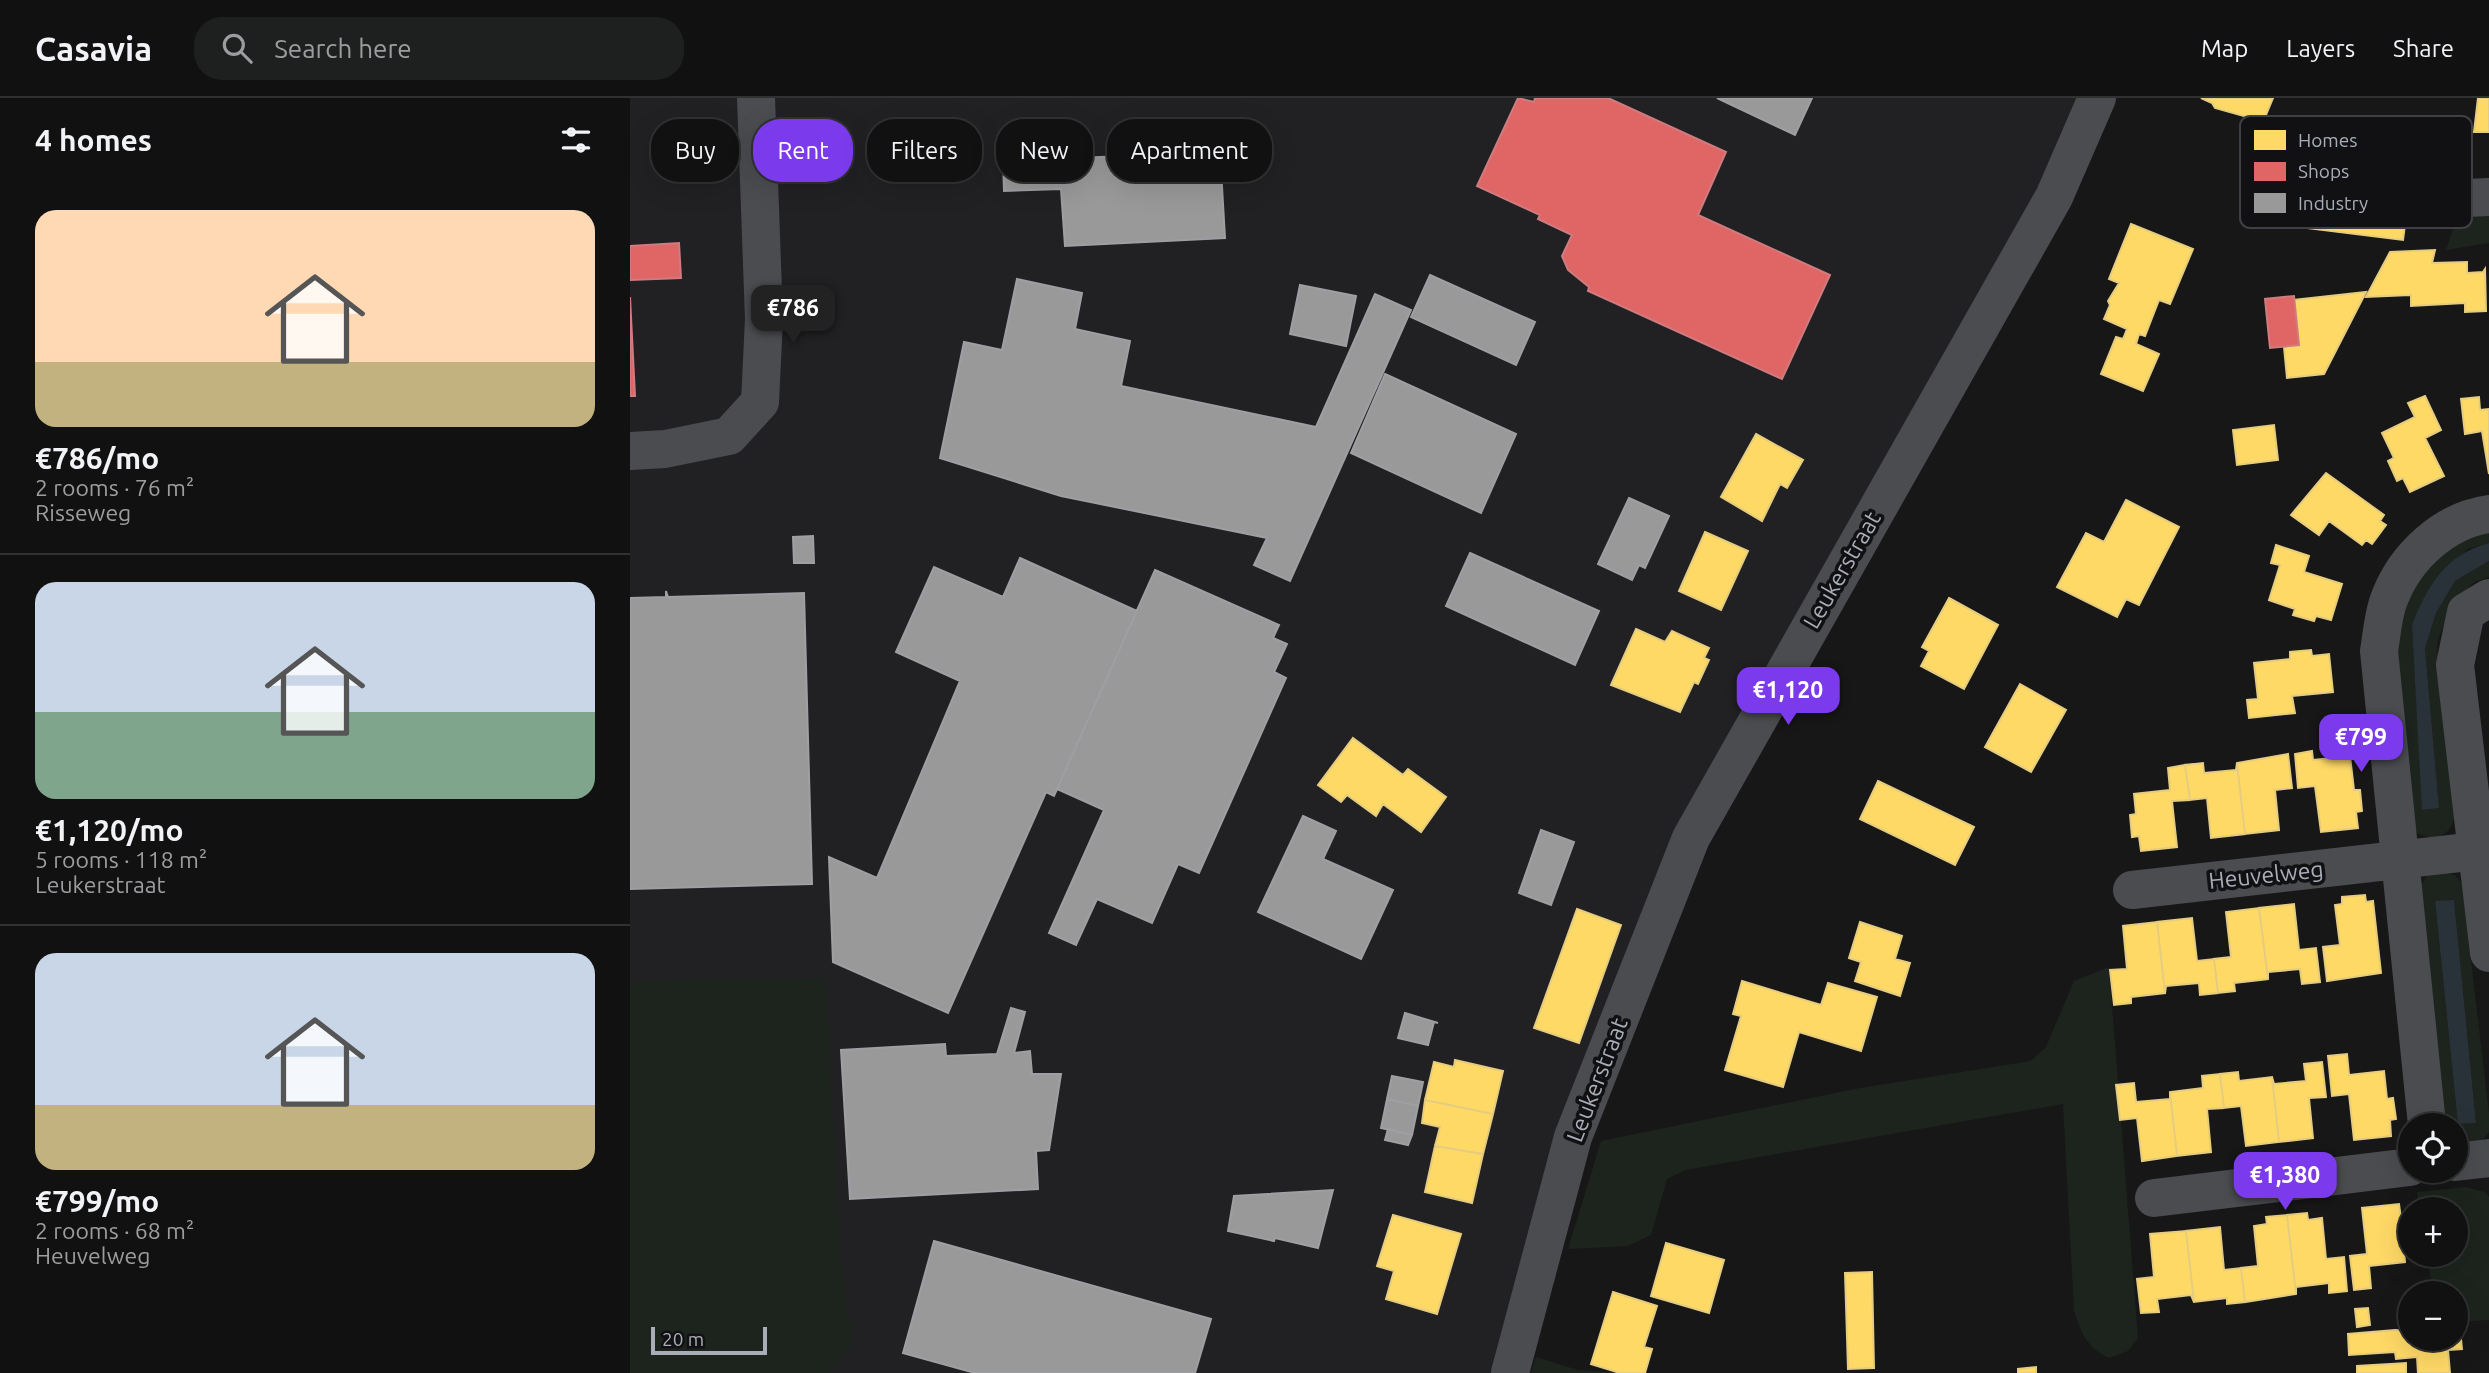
<!DOCTYPE html>
<meta charset="utf-8">
<style>
:root{--surface:#111;--page:#1e1f1f;--text:#f1f3f6;--muted:#9c9d9f;--line:#303131;--accent:#7c3aed}
body{margin:0;font-family:Ubuntu,sans-serif;background:var(--page);color:var(--text);height:100vh;display:flex;flex-direction:column;font-size:26px;white-space:nowrap}
*{box-sizing:border-box;margin:0}
p{font-size:23px;color:var(--muted)}
.icon{flex:none;width:38px;height:38px;fill:none;stroke:currentColor;stroke-width:2;stroke-linecap:round;stroke-linejoin:round}
.map{position:relative;flex:1;overflow:hidden}
.side{display:flex;flex-direction:column;background:var(--surface);width:630px}
.side>*{flex:none}
.top-card{position:absolute;left:21px;top:21px;width:665px;height:63px;display:flex;gap:14px}
.fabs{position:absolute;left:1768px;top:1015px;display:grid;gap:14px}
.fabs a{display:grid;place-items:center;width:70px;height:70px;border-radius:50%;background:var(--surface);box-shadow:0 7px 28px #0002,0 0 0 2px var(--line);font-size:35px}
.scale{position:absolute;left:21px;bottom:18px;width:116px;box-sizing:border-box;padding-left:7px;border:4px solid #a8adb8;border-top:0;font-size:19px;line-height:24px;white-space:nowrap;color:#a8adb8;-webkit-text-stroke:5px #111113;paint-order:stroke}
.price{position:absolute;translate:-50% -60px;padding:0 16px;border-radius:14px;background:var(--accent);color:#fff;font-size:23px;line-height:46px;filter:drop-shadow(0 2px 4px #0008)}
.price::after{content:'';position:absolute;left:50%;top:42px;width:21px;height:16px;margin-left:-10px;background:inherit;clip-path:polygon(0 0,100% 0,50% 100%)}
.price.selected{background:#222;color:#fff}
ul{padding:0;list-style:none}
li{display:grid;align-content:center;gap:14px;height:371px;padding:0 35px}
li+li{border-top:2px solid var(--line)}
li span{display:grid;place-items:center;height:217px;border-radius:21px;color:#555}
li>.icon{margin-inline-start:auto}
span .icon{width:126px;height:126px;fill:#fffc;stroke-width:1}
li b{font-size:30px}
h2{display:flex;justify-content:space-between;align-items:center;height:84px;padding:0 35px;font-size:30px}
.chip{padding:0 24px;border-radius:28px;background:var(--surface);box-shadow:0 7px 28px #0002,0 0 0 2px var(--line);font-size:24px;line-height:63px}
.chip.selected{background:var(--accent);color:#fff}
header{display:flex;align-items:center;gap:42px;box-sizing:border-box;height:98px;padding:0 35px;background:var(--surface);border-bottom:2px solid var(--line)}
header strong{font-size:33px}
nav{display:flex;gap:38px;margin-inline-start:auto;font-size:24px}
.search{width:490px;height:63px;background:var(--page);display:flex;align-items:center;gap:18px;box-sizing:border-box;padding:0 24px;border-radius:28px;color:var(--muted);font-size:26px}
main{display:flex;flex:1;min-height:0}
.map>svg:first-child{display:block}
.built{fill:#212123}
.green{fill:#1d241e;fill-rule:evenodd}
.water{fill:#2a3239}
.homes{fill:#ffd966;stroke:#e5cc7f;stroke-width:2}
.shops{fill:#e06666;stroke:#cf7b7f;stroke-width:2}
.industry{fill:#999;stroke:#9e9fa2;stroke-width:2}
.lines{fill:none;stroke-linecap:round;stroke-linejoin:round}
.minor{stroke:#4b4c50;stroke-width:38}
.labels{text-anchor:middle;stroke-width:7;stroke-linejoin:round;paint-order:stroke}
.street-label{font-size:23px;fill:#a8adb8;stroke:#111113}
.key{fill:#111113;stroke:#3e4045;stroke-width:2}
.key-label{font-size:19px;fill:#a8adb8}
</style>
<header>
<strong>Casavia</strong>
<div class="search"><svg class="icon" aria-label="search" viewBox="0 0 24 24"><circle cx="10" cy="10" r="6"/><path d="M15 15l6 6"/></svg>Search here</div>
<nav><a>Map</a><a>Layers</a><a>Share</a></nav>
</header>
<main>
<section class="side">
<h2>4 homes<svg class="icon" aria-label="filters" viewBox="0 0 24 24"><path d="M4 7h16M4 17h16"/><circle cx="9" cy="7" r="2"/><circle cx="15" cy="17" r="2"/></svg></h2>
<ul>
<li><span style="background:linear-gradient(#ffd9b3 70%,#c2b280 0)"><svg class="icon" aria-label="home" viewBox="0 0 24 24"><path d="M3 11l9-7 9 7M6 9v11h12V9"/></svg></span><div><b>€786/mo</b><p>2 rooms · 76 m²</p><p>Risseweg</p></div></li>
<li><span style="background:linear-gradient(#c9d6e8 60%,#7fa58c 0)"><svg class="icon" aria-label="home" viewBox="0 0 24 24"><path d="M3 11l9-7 9 7M6 9v11h12V9"/></svg></span><div><b>€1,120/mo</b><p>5 rooms · 118 m²</p><p>Leukerstraat</p></div></li>
<li><span style="background:linear-gradient(#c9d6e8 70%,#c2b280 0)"><svg class="icon" aria-label="home" viewBox="0 0 24 24"><path d="M3 11l9-7 9 7M6 9v11h12V9"/></svg></span><div><b>€799/mo</b><p>2 rooms · 68 m²</p><p>Heuvelweg</p></div></li>
</ul>
</section>
<div class="map">
<svg width="1859" height="1275" viewBox="0 0 1859 1275">
<rect width="100%" height="100%" fill="#171717"/>
<!-- built -->
<path class="built" d="M0,0H1455L1097,701L955,1043L890,1275H0Z"/>
<!-- green -->
<path class="green" d="M1859,103V145L1816,152L1832,104Z
M1859,425V445L1837,451L1782,527L1793,712L1809,710L1795,550L1806,515L1825,483L1859,463V479L1844,484L1821,508L1807,544L1808,574L1825,715C1822,737 1807,745 1787,735L1781,721C1773,647 1743,514 1803,457C1817,443 1842,434 1859,425Z
M1816,775L1825,777L1832,786L1859,1015V1034L1852,1043L1825,1045V1027H1815L1790,788L1797,778ZM1824,802L1846,1025L1828,1026L1805,804Z
M1479,869L1508,1240L1498,1253L1479,1260C1456,1249 1451,1235 1444,1212L1433,1006L1055,1072L1037,1081L1021,1137L998,1148L938,1151L971,1043L1230,990L1401,963L1416,949L1444,883Z
M195,880L212,1182L223,1245L198,1275H0V883Z
M1836,1089L1855,1094L1859,1099V1222L1825,1224V1195H1803L1797,1157H1825V1111H1790L1787,1094Z
M906,1259L948,1272L995,1275H901Z"/>
<!-- water -->
<path class="water" d="M1859,445V463L1825,483L1806,515L1795,550L1809,710L1792,712L1782,527C1798,487 1815,457 1859,445Z
M1824,802L1846,1025L1828,1026L1805,803Z"/>
<!-- homes -->
<path class="homes" d="M1571,0H1643L1631,29L1618,24L1614,18L1585,10L1582,5Z
M1848,0H1859V34H1844Z
M1668,60L1782,74L1773,142L1660,128Z
M1501,126L1563,151L1540,206L1529,202L1515,238L1509,236L1506,246L1529,256L1513,293L1471,276L1486,239L1493,241L1497,231L1474,221L1480,207L1478,203L1489,185L1479,181Z
M1805,152L1802,165L1837,164V175L1853,174L1855,171L1856,213L1835,214V205L1781,208V197L1736,199L1760,154Z
M1736,194L1694,276L1657,280L1654,249L1669,247L1664,202Z
M1795,298L1811,332L1795,340L1814,378L1780,394L1773,380L1767,383L1758,363L1764,360L1752,335L1785,319L1778,305Z
M1849,299L1850,312L1859,311V376L1852,333L1835,336L1831,301Z
M1644,327L1648,362L1607,367L1603,332Z
M1126,336L1173,362L1157,390L1150,386L1132,423L1091,399Z
M1696,375L1754,417L1750,423L1756,427L1742,446L1736,442L1732,447L1699,423L1689,437L1661,417Z
M1496,402L1549,429L1509,507L1496,501L1487,519L1427,489L1456,435L1474,444Z
M1075,434L1118,453L1091,512L1049,493Z
M1646,447L1679,458L1674,474L1712,486L1701,522L1686,518L1684,523L1663,517L1665,511L1639,502L1650,467L1641,465Z
M1319,500L1368,527L1334,591L1291,568L1299,553L1292,549Z
M1006,531L1035,544L1042,533L1079,550L1074,560L1079,562L1068,586L1064,584L1050,614L981,587Z
M1681,552L1682,558L1699,556L1703,594L1662,598L1665,615L1619,620L1617,602L1628,601L1624,565L1660,561V554Z
M1390,586L1436,612L1401,674L1355,649Z
M723,640L773,677L778,671L816,699L791,734L753,706L746,718L717,697L711,704L688,687Z
M1682,653L1683,662L1720,658L1724,692H1730L1732,713L1726,714L1728,730L1691,734L1685,688L1668,690L1665,656Z
M1658,656L1662,690L1645,692L1649,732L1615,736L1607,665Z
M1573,665L1574,675L1606,672L1607,665L1615,736L1581,740L1577,700L1560,702L1555,667Z
M1555,667L1560,702L1542,703L1547,749L1511,753L1509,738L1502,739L1500,717L1506,716L1504,696L1540,692L1538,670Z
M1248,683L1344,729L1325,767L1230,721Z
M1735,797L1736,804L1743,803L1751,875L1697,883L1693,849L1710,847L1705,807L1712,806V799Z
M1664,806L1669,852L1686,850L1690,884L1672,886L1670,871L1638,874V881L1629,810Z
M1629,810L1638,881L1604,885L1605,893L1588,895L1584,861L1601,859L1596,814Z
M947,811L991,827L949,945L904,930Z
M1562,820L1567,863L1584,861L1588,895L1570,897L1569,885L1536,888L1535,895L1527,824Z
M1230,824L1272,838L1265,861L1280,865L1270,898L1225,883L1231,864L1219,860Z
M1527,824L1535,895L1501,899V905L1484,907L1480,872L1497,871L1493,828Z
M1112,883L1191,907L1198,885L1247,899L1231,953L1169,934L1153,989L1095,972L1111,918L1103,916Z
M1717,956L1719,977L1754,973L1757,1001L1763,1000L1766,1021L1760,1022L1761,1038L1724,1042L1719,996L1702,998L1698,958Z
M825,962L873,973L863,1016L795,1002L804,964L824,969Z
M1692,964L1696,999L1679,1000L1683,1040L1649,1044L1642,979L1644,986L1676,983L1674,966Z
M1608,974L1609,983L1642,979L1649,1044L1616,1048L1611,1008L1594,1010L1590,976Z
M1590,976L1594,1010L1577,1011L1581,1054L1547,1058L1540,994L1573,990L1572,978Z
M1504,985L1506,1004L1540,1001V994L1547,1058L1512,1063L1507,1020L1490,1022L1486,987Z
M795,1002L863,1016L853,1056L805,1048L810,1029L792,1025Z
M805,1048L853,1056L842,1105L795,1094Z
M1769,1106L1771,1121H1777L1780,1143H1773L1775,1164L1739,1168L1741,1190L1724,1192L1720,1158L1737,1156L1732,1110Z
M1677,1115L1678,1122L1692,1120L1696,1161L1714,1159L1717,1193L1699,1195V1185L1666,1189V1196L1657,1117Z
M763,1117L831,1136L807,1216L756,1201L764,1173L747,1168Z
M1657,1117L1666,1196L1615,1204L1611,1170L1628,1168L1624,1128L1637,1126L1636,1119Z
M1590,1129L1594,1172L1611,1170L1615,1204L1597,1206V1200L1564,1204L1556,1133Z
M1556,1133L1564,1204L1561,1197L1527,1201L1529,1214L1511,1215L1507,1181L1524,1179L1520,1136Z
M1036,1145L1094,1162L1079,1215L1021,1198Z
M1242,1174L1244,1270L1218,1271L1215,1175Z
M983,1194L1027,1208L1014,1249L1022,1251L1015,1275H990L961,1266Z
M1738,1210L1740,1227L1727,1229L1725,1211Z
M1825,1231H1830L1832,1251L1818,1252L1820,1275H1788L1787,1259L1766,1261L1765,1254L1719,1257L1718,1236L1765,1232L1780,1233V1241H1825Z
M1776,1265V1275H1727V1268Z
M1406,1269V1275H1388V1271Z"/>
<!-- shops -->
<path class="shops" d="M888,0L904,4L905,0H978L1096,54L1068,117L1200,177L1152,281L958,193L959,189L938,172L932,158L942,137L908,121L910,117L847,88Z
M49,145L51,180L0,182V148Z
M1664,198L1669,247L1640,250L1635,201Z
M0,199L5,298H0Z"/>
<!-- industry -->
<path class="industry" d="M1087,0H1182L1165,37Z
M590,54L595,140L435,148L431,91L374,93L373,63Z
M800,177L905,224L886,267L781,219Z
M387,181L452,195L445,231L500,243L491,288L686,329L745,196L781,212L660,483L624,467L637,440L431,398L310,360L334,244L372,252Z
M670,187L726,198L716,248L660,236Z
M755,276L886,336L851,415L721,355Z
M999,400L1039,418L1015,470L1009,467L1002,482L968,466Z
M183,438L184,465H164L163,439Z
M840,455L969,513L945,567L816,508Z
M390,460L507,513L424,698L416,694L318,915L203,864L199,759L247,780L330,583L266,554L304,469L373,499Z
M525,472L649,527L643,540L657,546L644,574L656,580L569,775L548,766L522,825L467,801L446,847L419,835L474,712L427,691Z
M36,493L38,499L174,495L182,786L0,791V500L36,499Z
M673,718L706,733L693,761L763,792L731,861L628,814Z
M911,732L944,744L921,807L889,795Z
M381,910L395,914L384,955L400,953L402,976H431L419,1052L406,1053L408,1091L220,1101L211,952L315,946L316,958L367,956Z
M775,915L808,925L804,924L798,947L768,940Z
M762,978L793,984L788,1008L757,1001Z
M757,1001L788,1008L782,1037L751,1030Z
M758,1031L782,1037L778,1047L755,1042Z
M703,1092L688,1150L645,1140L644,1143L598,1133L604,1098Z
M304,1143L581,1221L565,1275H345L273,1255Z"/>
<g class="lines">
<!-- minor -->
<path class="minor" d="M1836,100L1859,99
M0,353L35,351L99,338L130,304L134,221L126,0
M1859,500L1836,514L1825,567L1859,855
M1502,792L1847,753
M1797,1027L1749,553C1752,536 1753,515 1760,499C1776,458 1815,422 1859,416
M1825,1064L1859,1060
M1524,1100L1780,1069
M880,1275L943,1039L1061,740L1424,99L1467,0"/>
</g>
<g class="labels">
<!-- street labels -->
<g class="street-label">
<text transform="translate(1212 472) rotate(-60)" y="8">Leukerstraat</text>
<text transform="translate(1636 777) rotate(-6)" y="8">Heuvelweg</text>
<text transform="translate(967 982) rotate(-69)" y="8">Leukerstraat</text>
</g>
</g>
<!-- legend -->
<rect x="1610" y="18" width="232" height="112" rx="10" class="key"/>
<rect x="1624" y="32" width="32" height="20" fill="#ffd966"/>
<rect x="1624" y="64" width="32" height="19" fill="#e06666"/>
<rect x="1624" y="95" width="32" height="20" fill="#999"/>
<g class="key-label">
<text x="1668" y="49">Homes</text>
<text x="1668" y="80">Shops</text>
<text x="1668" y="112">Industry</text>
</g>
</svg>
<div class="fabs">
<a><svg class="icon" aria-label="locate" viewBox="0 0 24 24"><circle cx="12" cy="12" r="6"/><path d="M12 2v4M12 18v4M2 12h4M18 12h4"/></svg></a>
<a>+</a>
<a>−</a>
</div>
<div class="scale">20 m</div>
<b class="price selected" style="left:163px;top:247px">€786</b>
<b class="price" style="left:1158px;top:629px">€1,120</b>
<b class="price" style="left:1731px;top:676px">€799</b>
<b class="price" style="left:1655px;top:1114px">€1,380</b>
<div class="top-card">
<a class="chip">Buy</a>
<a class="chip selected">Rent</a>
<a class="chip">Filters</a>
<a class="chip">New</a>
<a class="chip">Apartment</a>
</div>
</div>
</main>
